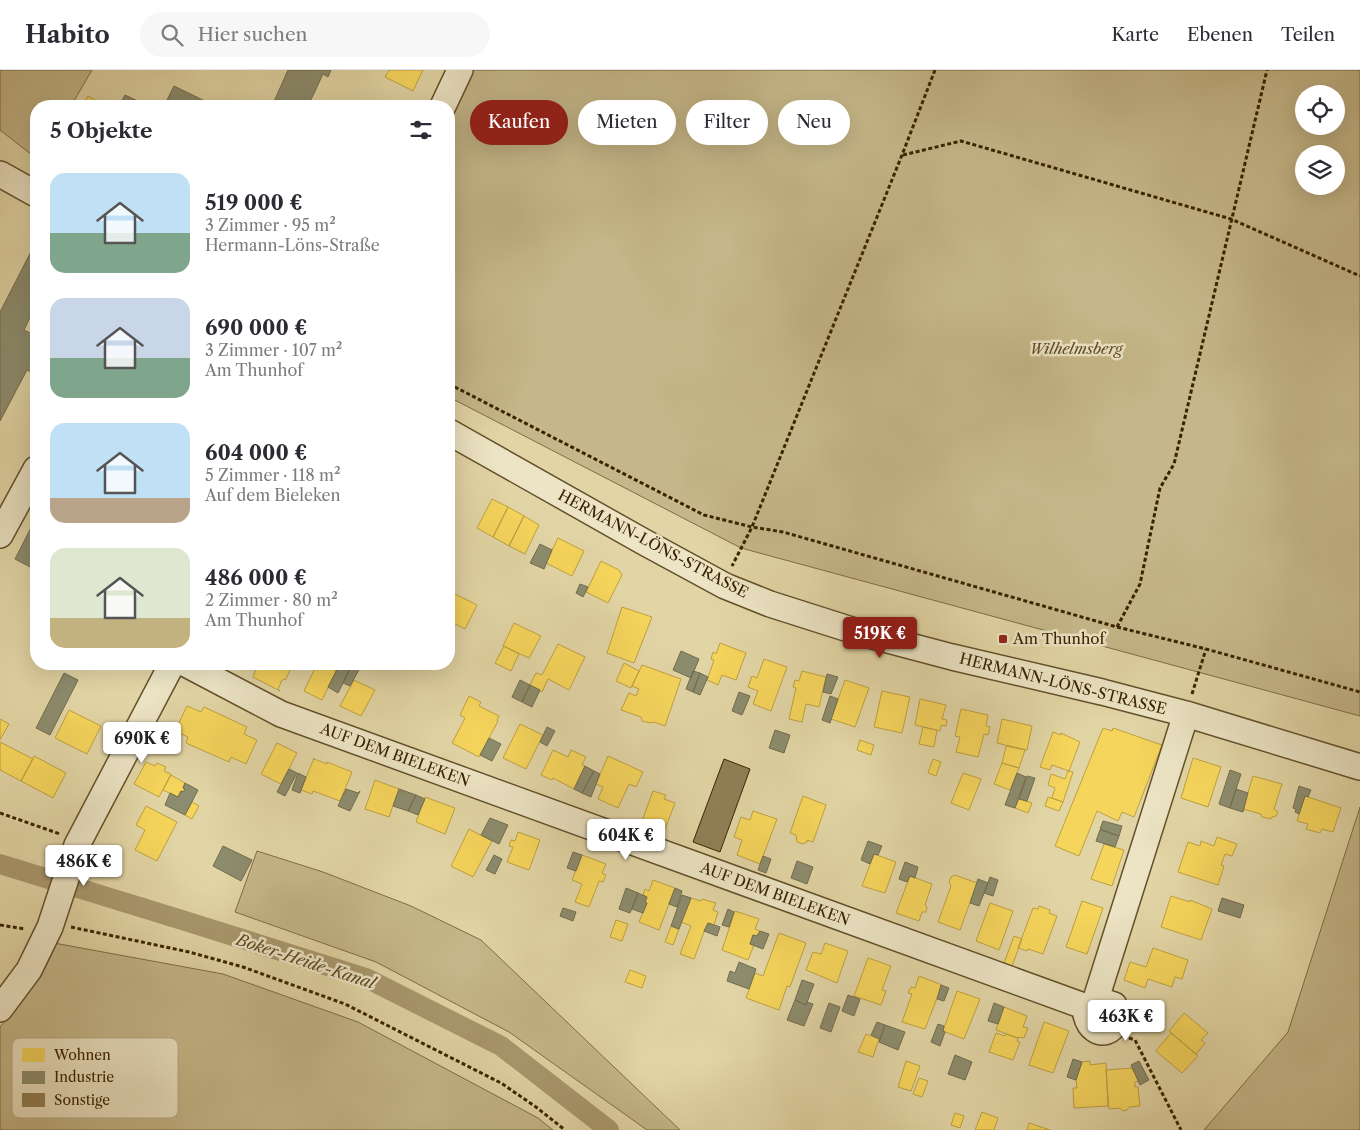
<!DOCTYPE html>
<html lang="de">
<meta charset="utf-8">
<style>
:root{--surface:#fff;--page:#f7f7f7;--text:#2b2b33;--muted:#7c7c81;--line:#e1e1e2;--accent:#8f2418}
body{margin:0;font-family:"Libre Caslon Text",serif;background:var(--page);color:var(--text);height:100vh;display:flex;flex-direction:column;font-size:19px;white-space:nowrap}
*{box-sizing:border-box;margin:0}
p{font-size:16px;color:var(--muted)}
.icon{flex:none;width:28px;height:28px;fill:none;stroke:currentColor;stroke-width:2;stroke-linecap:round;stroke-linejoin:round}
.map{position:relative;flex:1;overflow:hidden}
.side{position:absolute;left:30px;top:30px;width:425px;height:570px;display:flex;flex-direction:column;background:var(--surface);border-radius:20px;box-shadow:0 5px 20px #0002}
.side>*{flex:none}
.banner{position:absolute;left:470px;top:30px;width:475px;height:45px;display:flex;gap:10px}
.fabs{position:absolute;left:1295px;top:15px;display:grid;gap:10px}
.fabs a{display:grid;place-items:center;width:50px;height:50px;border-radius:50%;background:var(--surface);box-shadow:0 5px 20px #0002;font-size:25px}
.price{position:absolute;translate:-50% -42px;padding:0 11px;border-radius:5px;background:#fff;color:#222;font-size:16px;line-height:32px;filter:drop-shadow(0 1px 2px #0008)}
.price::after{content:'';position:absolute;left:50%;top:30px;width:15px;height:11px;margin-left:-8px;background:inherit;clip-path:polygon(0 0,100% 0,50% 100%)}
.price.current{background:var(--accent);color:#fff}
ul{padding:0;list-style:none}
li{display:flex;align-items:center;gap:15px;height:125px;padding:0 20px}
li span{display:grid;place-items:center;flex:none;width:140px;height:100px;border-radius:15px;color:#555}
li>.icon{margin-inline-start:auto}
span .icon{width:60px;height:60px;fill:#fffc;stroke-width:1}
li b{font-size:21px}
h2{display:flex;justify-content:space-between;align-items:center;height:60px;padding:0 20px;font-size:21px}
.chip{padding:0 18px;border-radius:22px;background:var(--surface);box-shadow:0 5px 20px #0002;font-size:18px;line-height:45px}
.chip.current{background:var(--accent);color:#fff}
header{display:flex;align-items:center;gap:30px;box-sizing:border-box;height:70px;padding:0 25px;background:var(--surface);border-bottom:1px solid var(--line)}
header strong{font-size:24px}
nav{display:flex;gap:28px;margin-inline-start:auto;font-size:18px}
.search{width:350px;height:45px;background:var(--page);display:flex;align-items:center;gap:12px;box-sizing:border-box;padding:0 18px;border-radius:28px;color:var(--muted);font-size:19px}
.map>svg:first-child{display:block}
.green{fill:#c5b789;stroke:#7f6d45;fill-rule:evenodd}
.homes{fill:#f6d55c;stroke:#bda041}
.industry{fill:#8c8c6e;stroke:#736c4d}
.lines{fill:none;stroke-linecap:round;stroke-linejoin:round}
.canal{stroke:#a9986d;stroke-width:20}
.building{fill:#918056;stroke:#392301}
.minor-casing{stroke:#63502a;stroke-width:28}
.path{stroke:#392301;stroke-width:3;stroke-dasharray:4 2.5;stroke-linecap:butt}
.minor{stroke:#ece4c4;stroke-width:25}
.poi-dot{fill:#8f2418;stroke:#ece4c4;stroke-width:2}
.labels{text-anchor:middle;stroke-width:5;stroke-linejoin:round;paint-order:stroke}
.park-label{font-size:15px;font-style:italic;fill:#5c4823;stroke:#ece4c4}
.street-label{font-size:15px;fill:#392301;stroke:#ece4c4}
.poi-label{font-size:15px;fill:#392301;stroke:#ece4c4;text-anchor:start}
.water-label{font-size:16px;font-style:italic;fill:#5b4621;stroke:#ece4c4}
.key{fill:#ece4c4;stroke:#b6aa8a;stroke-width:1}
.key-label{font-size:14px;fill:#392301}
</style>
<header>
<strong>Habito</strong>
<div class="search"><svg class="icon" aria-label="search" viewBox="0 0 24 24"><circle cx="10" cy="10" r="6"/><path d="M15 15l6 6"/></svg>Hier suchen</div>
<nav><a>Karte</a><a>Ebenen</a><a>Teilen</a></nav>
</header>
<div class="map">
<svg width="1360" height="1060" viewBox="0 0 1360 1060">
<rect width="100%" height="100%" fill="#e2d5a5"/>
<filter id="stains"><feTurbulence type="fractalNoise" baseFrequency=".004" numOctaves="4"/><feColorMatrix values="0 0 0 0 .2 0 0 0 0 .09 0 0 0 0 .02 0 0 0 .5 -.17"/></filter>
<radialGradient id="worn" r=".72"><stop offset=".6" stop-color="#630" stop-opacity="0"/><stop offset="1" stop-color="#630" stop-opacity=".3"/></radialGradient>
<!-- green -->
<path class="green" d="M0,0H92L71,36H36V88L0,60Z
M470,0H1360V646L741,478L449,327V44ZM1304,24H1336V56H1304ZM1304,84H1336V116H1304Z
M1360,737V1060H1204L1288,962Z
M257,781L323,802L411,836L481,870L680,1060H647L509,962L376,892L235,842Z
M54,873L223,904L358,952L538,1048L553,1060H0V957L18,935Z"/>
<!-- homes -->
<path class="homes" d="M389,0H423L413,21L385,7Z
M88,26L106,36H82Z
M492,429L508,437L493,467L477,458Z
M508,437L524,446L509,476L493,467Z
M524,446L539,455L525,484L509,476Z
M558,468L584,481L572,506L546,493Z
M601,491L619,500L622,505L608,533L586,522Z
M449,521L477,535L465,559L449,551Z
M622,537L652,547L634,593L607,583Z
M514,553L541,566L529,588L503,576Z
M720,573L746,583L736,610L722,605L718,615L707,610L714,590L711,589L713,582L716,584Z
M558,574L585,587L569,620L548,609L542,622L530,615L536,603L542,605Z
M504,576L519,584L511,601L495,593Z
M764,589L787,597L771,641L753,634L758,621L748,617L752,606L757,608Z
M624,593L639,601L631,618L616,611Z
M257,594H297L295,599L291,598L286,609L282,610L278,619L280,621L253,607L257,597Z
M317,594H321L336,601L322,630L304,621Z
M642,595L681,609L665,656L654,652L651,653L642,651L641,647L621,640L629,623L636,626L639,619L632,616Z
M802,601L826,607L819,637L806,634L802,652L789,649L796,618L793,617L795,610L799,611Z
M354,610L375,620L361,646L340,636Z
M845,610L869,618L855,657L831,649Z
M882,621L910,627L902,663L874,657Z
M469,626L481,632L479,636L499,646L497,650L498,651L479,687L452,673L465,648L460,645Z
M920,629L946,635L942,649L947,650L946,656L941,655L940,661L915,655Z
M187,636L201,642L204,637L247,657L244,664L257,670L246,694L231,687L229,692L186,673L188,667L175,661Z
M961,639L988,645L986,656L990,657L988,665L984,664L978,687L956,682L960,667L955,666Z
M69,640L101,656L87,684L55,668Z
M0,649L9,654L0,670Z
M1002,649L1032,656L1027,680L997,673Z
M520,654L543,665L526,699L503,688Z
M923,657L937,660L934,677L919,674Z
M1103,658L1112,661L1113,658L1162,675L1134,747L1122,742L1118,751L1097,741L1079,786L1055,776Z
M1053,662L1061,665V663L1080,672L1069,701L1052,695L1050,700L1040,697Z
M860,670L874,675L871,685L857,680Z
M0,672L33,689L21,711L0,700Z
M277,673L297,683L281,714L261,704Z
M1006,676L1025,680L1019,698L1002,693Z
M553,680L568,687L571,680L586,687L582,695L585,696L574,719L553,708L552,710L541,705Z
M34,686L66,703L53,728L21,711Z
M608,686L643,702L636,717L629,714L618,738L598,729L603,717L596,714Z
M314,688V689L327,694V692L352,702L340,731L313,721L312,724L301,720Z
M1193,688L1221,697L1208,737L1181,728Z
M933,689L941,692L936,706L928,703Z
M146,692L155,696L157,693L166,697L164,701L171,704L159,727L134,714Z
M1002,693L1019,698L1010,720L994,714Z
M1068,701L1073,702L1063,732L1052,728L1055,718L1048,715L1051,704L1065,709Z
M963,703L981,709L969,740L951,733Z
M171,705L185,713L183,718L185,719L183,722L181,721L178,727L163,720Z
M1253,706L1282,714L1274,739L1278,742L1276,746L1272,747L1271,749L1262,747L1261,744L1243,739Z
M375,710L399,719L389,747L365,739Z
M653,721L666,725L664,729L675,733L665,759L642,751Z
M803,726L826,735L813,772L807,770V772L803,774L797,772L796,765L790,763Z
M1305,726L1341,738L1333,762L1322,759L1320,763L1306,759L1308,754L1297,751Z
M425,727L455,738L445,764L416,752Z
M1048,727L1063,732L1059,741L1045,736Z
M1019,729L1032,733L1028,743L1015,738Z
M192,732L199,736L192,749L185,745Z
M146,736L177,752L157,791L135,780L145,760L136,755Z
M753,741L777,749L760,794L737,785L742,770L734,767L741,747L750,750Z
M469,759L492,771L473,807L451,796Z
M518,762L540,770L529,800L507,792L513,777L509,776L511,770L515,771Z
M1217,767L1237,774L1232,786L1225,784L1221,795L1224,796L1218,815L1178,802L1188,772L1200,776L1201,771L1214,776Z
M1104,774L1124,780L1112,816L1091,809Z
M874,784L896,792L885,823L862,816Z
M582,785L606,794L602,803L606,805L603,812L599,811L589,837L575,832L582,814L572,810Z
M955,805L977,813L960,860L938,852L951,816L949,812L951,807Z
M910,806L932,814L925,835L927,837L926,842H922L919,851L896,843Z
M653,810L675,818L659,860L639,852L647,833L645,832L647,827L643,825L645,819L649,821Z
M1171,826L1190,832V830L1212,839L1201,870L1161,857Z
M691,828L701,831L702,829L716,833L713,840L718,842L714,855L708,853L706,860L705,859L694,889L680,884L691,856L681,852Z
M1082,831L1103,838L1087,884L1066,877Z
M990,833L1013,841L999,880L976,871Z
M1039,836L1050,840L1049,843L1057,846L1043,884L1028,879L1027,881L1018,878L1033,838L1038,839Z
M735,841L759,849L755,859L760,861L757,866L753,865L750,874L754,875L748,890L722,880Z
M616,850L628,854L622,871L610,867Z
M671,856L679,859L673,875L665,872Z
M779,863L806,873L790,917L787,916L779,940L746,928L755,903L763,906Z
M1014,866L1022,869L1012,896L1004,893Z
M825,873L848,881L837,913L806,900L813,882L821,884Z
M1153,878L1188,890L1182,909L1175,907L1172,917L1148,909L1145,918L1124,910L1130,892L1146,897Z
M868,888L891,896L882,920L886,921L881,935L854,926Z
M630,900L646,906L642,918L625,912Z
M919,906L942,915L925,959L902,952L912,924L908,923L911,917L915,918Z
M957,921L980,929L964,969L943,961Z
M1004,937L1027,946L1023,957L1028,958L1024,968L1020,967L1018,968L996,960Z
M1184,943L1208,963L1201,970L1205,973L1196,984L1169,961Z
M1044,952L1069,961L1053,1003L1029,995Z
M996,963L1005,966L1006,964L1018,968L1017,971L1020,972L1013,990L989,982Z
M1171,963L1198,986L1182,1003L1156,981Z
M866,964L879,969L873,987L858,982Z
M906,991L920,996L911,1021L898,1017Z
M1090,991V995L1106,993L1108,1036L1074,1038L1073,1018H1077L1076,1010L1082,992Z
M1132,998L1139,1011L1135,1012V1017H1138L1140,1036L1129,1037L1127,1040L1123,1041L1120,1038L1109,1039L1106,1000Z
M919,1008L928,1011L922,1027L913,1024Z
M982,1042L998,1048L994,1060H975Z
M955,1043L964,1046L960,1058L951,1055Z
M1029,1053L1050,1060H1027Z"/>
<!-- industry -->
<path class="industry" d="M288,0H331L328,7L323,4L308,36H272Z
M174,16L215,36H170L165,34Z
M125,25L140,32L138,36H119Z
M36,172V242L33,241L24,260L36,266V304L27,300L0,351V242Z
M36,448V500L15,489Z
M540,474L552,480L544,499L530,493Z
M580,514L588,517L583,527L576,523Z
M681,581L699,589L691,608L673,600Z
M340,594L350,599L338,623L328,617Z
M352,594L360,598L350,616L343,613Z
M693,601L700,603L693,622L686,619Z
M64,603L78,610L50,665L36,658Z
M700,603L708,607L700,625L693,622Z
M827,604L838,607L831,624L823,622Z
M520,610L530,615L522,632L512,627Z
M530,615L540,620L532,637L522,632Z
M739,622L750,626L742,645L732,641Z
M830,626L838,629L830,653L822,650Z
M547,657L555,661L547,676L540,672Z
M775,660L790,665L784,683L769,678Z
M489,668L501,674L492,691L480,685Z
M585,696L594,701L582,723L574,719Z
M289,699L297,703L285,726L277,722Z
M1230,700L1241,704L1230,738L1219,734Z
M594,701L600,704L591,727L582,723Z
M298,703L306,707L300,723L292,720Z
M1017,703L1026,707L1015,738L1005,735Z
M1027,706L1035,708L1027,731L1019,729Z
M185,713L198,720L185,745L165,735L170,723L178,727L181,721L183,722L185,719L183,718Z
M1299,716L1311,720L1308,727L1305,726L1299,744L1295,742L1296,739L1293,738Z
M346,719L358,723L360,721L350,741L338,736Z
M399,719L416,725L408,741L393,736Z
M1236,719L1248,723L1243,742L1230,738Z
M416,725L425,729L418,745L408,741Z
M490,748L508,755L499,774L481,765Z
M1103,751L1122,756L1119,766L1100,759Z
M1100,760L1119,766L1115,777L1096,771Z
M868,771L882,776L878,785L874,784L870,794L861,790Z
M223,776L252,790L241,811L213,796Z
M573,782L582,785L576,801L567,798Z
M494,785L502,789L495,804L486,800Z
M763,786L771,789L766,803L758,800Z
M797,791L813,797L807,814L791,808Z
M905,792L918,797L915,808L910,806L907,812L899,809Z
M990,807L998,810L993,826L984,823Z
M978,809L988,813L979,836L970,833Z
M626,818L638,823L630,843L619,839Z
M675,818L682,821L677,837L669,834Z
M638,823L647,827L645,832L647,833L643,843L632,839Z
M682,825L691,828L679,859L671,856Z
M1222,828L1244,835L1240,848L1218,841Z
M563,838L576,842L573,851L560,846Z
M728,839L734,842L729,857L722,855Z
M708,853L720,857L717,866L704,861Z
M760,861L769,864L763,879L750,874L753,865L757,866Z
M739,892L756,899L749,919L727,911L730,901L735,903Z
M802,910L814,914L806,935L795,930Z
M941,915L949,918L944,931L937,929Z
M848,925L860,929L854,946L842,941Z
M795,930L806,935L807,932L813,934L804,956L787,950Z
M829,933L840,937L831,962L820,958Z
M994,933L1004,937L998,954L988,951Z
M877,952L885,955L880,969L871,965Z
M938,954L944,956L943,961L945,962L940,976L931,972Z
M885,955L905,962L898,980L879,972Z
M955,985L972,992L965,1010L948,1004Z
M1073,989L1082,992L1076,1010L1067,1007Z
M1139,991L1149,1010L1140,1015L1131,995Z"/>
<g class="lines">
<!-- canal -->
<path class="canal" d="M0,794L182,850L366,908L501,976L609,1060"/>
</g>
<!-- building -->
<path class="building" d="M724,689L750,699L720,782L693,772Z"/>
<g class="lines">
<!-- minor casing -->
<g class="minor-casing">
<path id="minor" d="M443,36L460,0
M0,104L36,124
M449,362L644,472L725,516L770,534L861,563L952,587L1102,622L1186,644L1360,697
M0,465L36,399
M186,594L281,644L1089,938
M1102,931L1114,935C1124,964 1093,973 1086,945L1091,935Z
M1095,932L1186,644
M0,939L29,900L50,857L77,775L172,594"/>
</g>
<!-- path -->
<path class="path" d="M935,0L902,85L752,457L783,462L1117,557L1206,579L1360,622
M903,85L961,71L1231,149L1360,206
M449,314L704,445L752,457L732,496
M1117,557L1140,514L1160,418L1174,394L1267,0
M1192,624L1206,579
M0,743L60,764
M0,855L25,859
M71,857L189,882L243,897L345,934L501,1013L536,1037L565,1060
M1129,968L1135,970L1181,1060"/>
<!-- minor -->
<use href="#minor" class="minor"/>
</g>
<!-- markers -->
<rect class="poi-dot" x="998" y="564" width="10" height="10" rx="2.5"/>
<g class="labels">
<!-- park labels -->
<g class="park-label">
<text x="1076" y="284">Wilhelmsberg</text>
</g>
<!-- street labels -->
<g class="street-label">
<text transform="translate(653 474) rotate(28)" y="5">HERMANN-LÖNS-STRASSE</text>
<text transform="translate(1063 614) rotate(14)" y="5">HERMANN-LÖNS-STRASSE</text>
<text transform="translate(395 685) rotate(20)" y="5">AUF DEM BIELEKEN</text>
<text transform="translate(775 824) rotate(20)" y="5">AUF DEM BIELEKEN</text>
</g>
<!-- poi labels -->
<g class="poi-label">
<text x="1013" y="574">Am Thunhof</text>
</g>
<!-- water labels -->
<g class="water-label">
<text transform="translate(306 891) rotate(18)" y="6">Boker-Heide-Kanal</text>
</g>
</g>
<!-- legend -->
<rect x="12" y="968" width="166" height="80" rx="8" class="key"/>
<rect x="22" y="978" width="23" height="14" fill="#f6d55c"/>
<rect x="22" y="1001" width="23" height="13" fill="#8c8c6e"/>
<rect x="22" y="1023" width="23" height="14" fill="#918056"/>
<g class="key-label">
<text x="54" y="990">Wohnen</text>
<text x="54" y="1012">Industrie</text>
<text x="54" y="1035">Sonstige</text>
</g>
<rect width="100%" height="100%" filter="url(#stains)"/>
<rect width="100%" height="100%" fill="url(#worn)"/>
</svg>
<div class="fabs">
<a><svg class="icon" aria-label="locate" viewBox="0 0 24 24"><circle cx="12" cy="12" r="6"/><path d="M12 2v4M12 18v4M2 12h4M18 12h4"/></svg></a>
<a><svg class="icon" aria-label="layers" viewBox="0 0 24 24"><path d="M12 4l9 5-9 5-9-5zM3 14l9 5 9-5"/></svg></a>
</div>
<b class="price current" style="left:880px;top:589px">519K €</b>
<b class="price" style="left:142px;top:694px">690K €</b>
<b class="price" style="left:626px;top:791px">604K €</b>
<b class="price" style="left:84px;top:817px">486K €</b>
<b class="price" style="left:1126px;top:972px">463K €</b>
<div class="banner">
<a class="chip current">Kaufen</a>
<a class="chip">Mieten</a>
<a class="chip">Filter</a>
<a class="chip">Neu</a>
</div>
<section class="side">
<h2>5 Objekte<svg class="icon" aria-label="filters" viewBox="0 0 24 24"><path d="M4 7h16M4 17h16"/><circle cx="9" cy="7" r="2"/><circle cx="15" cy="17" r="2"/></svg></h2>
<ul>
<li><span style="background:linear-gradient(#bfe0f5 60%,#7fa58c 0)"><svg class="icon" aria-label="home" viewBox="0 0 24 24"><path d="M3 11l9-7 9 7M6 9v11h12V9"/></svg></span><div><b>519 000 €</b><p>3 Zimmer · 95 m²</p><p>Hermann-Löns-Straße</p></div></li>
<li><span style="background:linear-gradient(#c9d6e8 60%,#7fa58c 0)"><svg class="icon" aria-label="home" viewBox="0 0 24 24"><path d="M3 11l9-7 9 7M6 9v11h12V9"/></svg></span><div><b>690 000 €</b><p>3 Zimmer · 107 m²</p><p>Am Thunhof</p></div></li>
<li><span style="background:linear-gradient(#bfe0f5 75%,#b9a48a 0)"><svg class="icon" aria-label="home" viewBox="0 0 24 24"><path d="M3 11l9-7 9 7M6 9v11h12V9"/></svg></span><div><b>604 000 €</b><p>5 Zimmer · 118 m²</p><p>Auf dem Bieleken</p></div></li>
<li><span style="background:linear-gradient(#dfe7d0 70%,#c2b280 0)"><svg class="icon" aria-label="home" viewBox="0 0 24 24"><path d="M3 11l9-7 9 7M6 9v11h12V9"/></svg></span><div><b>486 000 €</b><p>2 Zimmer · 80 m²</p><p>Am Thunhof</p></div></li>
</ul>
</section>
</div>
